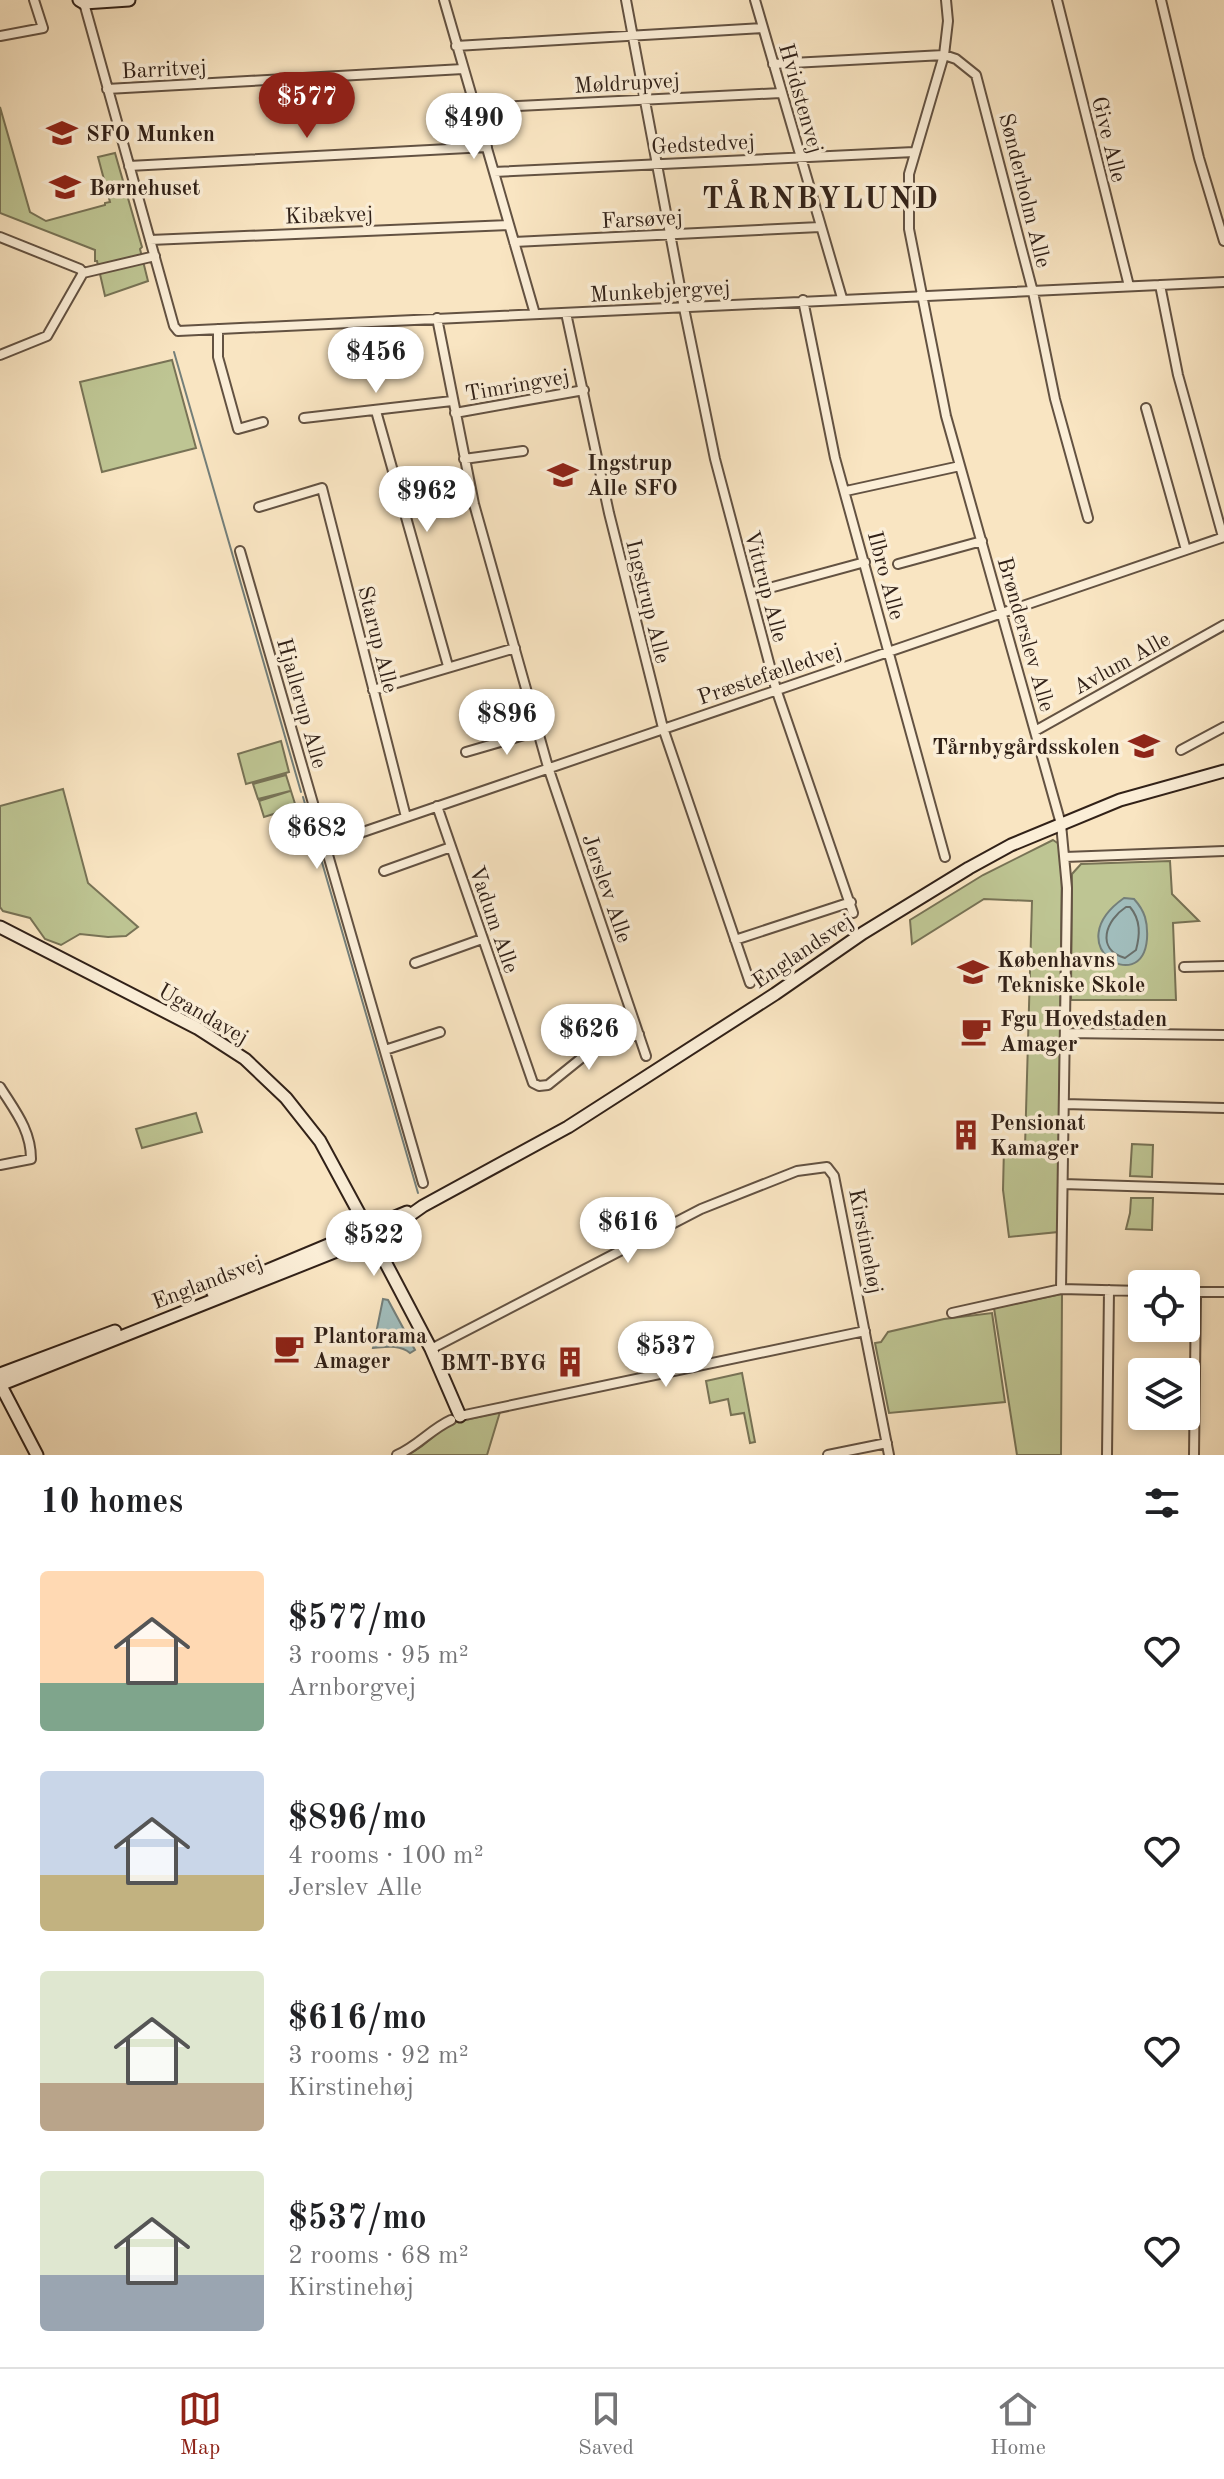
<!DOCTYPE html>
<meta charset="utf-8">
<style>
:root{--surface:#fff;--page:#f2f2f2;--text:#202124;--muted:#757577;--line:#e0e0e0;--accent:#8f2418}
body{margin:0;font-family:"Old Standard TT",serif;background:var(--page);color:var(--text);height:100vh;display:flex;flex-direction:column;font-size:30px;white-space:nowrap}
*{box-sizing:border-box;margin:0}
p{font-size:26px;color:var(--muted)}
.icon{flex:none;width:44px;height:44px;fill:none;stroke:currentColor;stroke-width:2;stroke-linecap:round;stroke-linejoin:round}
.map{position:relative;height:1455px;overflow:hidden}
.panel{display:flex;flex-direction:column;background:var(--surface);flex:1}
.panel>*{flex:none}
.fabs{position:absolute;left:1128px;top:1270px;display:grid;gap:16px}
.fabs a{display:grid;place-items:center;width:72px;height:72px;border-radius:8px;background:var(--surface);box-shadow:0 4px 12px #0003;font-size:40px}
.price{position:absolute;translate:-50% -68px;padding:0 18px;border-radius:28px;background:#fff;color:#222;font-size:26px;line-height:52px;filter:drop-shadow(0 2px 4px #0008)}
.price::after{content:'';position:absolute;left:50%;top:48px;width:24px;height:18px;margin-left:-12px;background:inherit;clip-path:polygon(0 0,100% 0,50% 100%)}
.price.current{background:var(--accent);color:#fff}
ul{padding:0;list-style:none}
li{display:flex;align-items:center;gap:24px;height:200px;padding:0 40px}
li span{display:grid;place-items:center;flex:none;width:224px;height:160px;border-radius:8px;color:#555}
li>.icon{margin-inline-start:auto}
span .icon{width:96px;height:96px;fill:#fffc;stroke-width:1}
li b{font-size:34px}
h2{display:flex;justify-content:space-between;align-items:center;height:96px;padding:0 40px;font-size:34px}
.tab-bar{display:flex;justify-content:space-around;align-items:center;height:112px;border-top:2px solid var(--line);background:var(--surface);font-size:22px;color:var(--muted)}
.tab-bar a{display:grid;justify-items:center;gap:4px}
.tab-bar .current{color:var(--accent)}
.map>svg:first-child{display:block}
.green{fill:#bec593;stroke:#787356;stroke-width:2}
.water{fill:#a1bdbc;stroke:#747f7a;stroke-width:2}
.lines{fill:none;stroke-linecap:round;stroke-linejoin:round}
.shore{stroke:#696f6a;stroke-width:2}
.stream{stroke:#747f7a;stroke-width:2}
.street-casing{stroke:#635242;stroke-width:12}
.secondary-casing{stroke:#312118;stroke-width:15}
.street{stroke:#fbeed7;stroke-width:8}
.secondary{stroke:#fbeed7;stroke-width:11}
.labels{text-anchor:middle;stroke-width:7;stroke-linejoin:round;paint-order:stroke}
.street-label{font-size:22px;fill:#312118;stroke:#fbeed7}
.poi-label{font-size:22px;font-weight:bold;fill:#312118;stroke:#fbeed7;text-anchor:start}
.district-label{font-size:30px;font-weight:bold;letter-spacing:2px;fill:#312118;stroke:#fbeed7}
</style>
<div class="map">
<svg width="1224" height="1455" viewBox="0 0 1224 1455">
<rect width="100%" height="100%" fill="#f9e5c2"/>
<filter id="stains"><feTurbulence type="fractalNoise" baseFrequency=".0025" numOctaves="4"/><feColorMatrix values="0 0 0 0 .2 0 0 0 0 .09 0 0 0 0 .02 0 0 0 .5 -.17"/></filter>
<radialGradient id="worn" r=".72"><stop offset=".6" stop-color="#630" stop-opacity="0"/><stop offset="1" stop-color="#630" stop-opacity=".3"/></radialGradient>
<!-- green -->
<path class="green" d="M0,107L30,212L46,221L105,205V203L110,202L98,157L115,153L142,247L140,249L148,281L105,296L97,261H95V250L0,213Z
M172,360L196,448L102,472L80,382Z
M281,741L289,772L246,784L238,754Z
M286,775L296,807L264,817L259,801L290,791L258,799L253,784Z
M63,789L88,883L138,927L126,936L108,937L80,934L61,945L45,939L30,918L3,911L0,907V806Z
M1053,840L1059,844L1062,858L1058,1232L1009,1237L1003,1190L1004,1147H1025L1032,901L984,899L912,944L910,920L983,875Z
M1170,861L1172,894L1199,921L1173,923L1176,1000H1071L1072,874L1081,864Z
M196,1113L202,1132L142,1148L136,1129Z
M1132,1144L1153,1145L1152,1177L1130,1176Z
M1131,1198H1153L1152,1230L1126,1229L1130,1213Z
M1062,1294L1061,1455H1017L994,1308Z
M992,1313L1005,1402L889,1413L875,1343L881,1342L888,1332L944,1319Z
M742,1373L755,1442L750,1443L744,1413L731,1415L728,1399L710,1403L706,1381Z
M500,1412L487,1455H408L422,1446L448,1424Z"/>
<!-- water -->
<path class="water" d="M1124,898L1134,899C1145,911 1148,922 1147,939C1142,998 1057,945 1124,898Z
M383,1299L388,1300L415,1350L410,1353C400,1344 385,1347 373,1348Z"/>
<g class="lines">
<!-- shore -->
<path class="shore" d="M1126,907H1130C1141,920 1140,935 1136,950L1125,958C1095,949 1106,920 1126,907Z"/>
<!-- stream -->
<path class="stream" d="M174,352L301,792
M303,797L418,1193"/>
<!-- street casing -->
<g class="street-casing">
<path id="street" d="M444,0L535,314
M626,0L684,308L715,459L776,689L853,913
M755,0L842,298
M946,0L948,21L944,55L909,174V229L946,416L1061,824L1067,888L1061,1289
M1057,0L1129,286
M1161,0L1199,158L1224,241
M84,3L174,326L178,331L1224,282
M0,36L43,28L34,0
M456,46L763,28
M773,64L944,55L956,59L976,75L1033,292L1055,399L1088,518
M107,89L463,69
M475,108L781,93
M129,166L487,147
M494,172L914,152
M0,237L80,269L83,273
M150,240L509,225
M514,242L820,227
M1160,285L1178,375L1223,537
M803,300L835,458L945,857
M566,313L609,513L663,728L750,983
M437,318L474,504L548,767L646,1056
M218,329V357L238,429L263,422
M0,355L47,336L83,273L155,256
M1146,408L1186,550
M376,411L448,666
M455,413L584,390
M304,418L452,401
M464,459L523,451
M846,491L960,466
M259,507L322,488L406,817
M240,551L423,1183
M898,564L982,541
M751,593L865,562
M373,690L515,648
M1035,731L1224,625
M1181,750L1224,727
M466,752L538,731
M437,806L533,1083L539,1086L548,1085L584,1056L601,1047L639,1034
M325,845L1224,537
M1065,857L1224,851
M384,871L451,847
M735,940L851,902
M415,963L482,939
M1184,967L1224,966
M1065,1033L1224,1035
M385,1050L440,1032
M0,1087C15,1111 31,1130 31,1159L0,1165
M1064,1104L1224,1108
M1063,1184L1224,1189
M1186,1292H1224
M952,1313L1061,1289L1142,1291
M431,1349L701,1209L797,1171L827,1167L834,1176L889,1455
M460,1416L865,1331
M397,1455C418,1446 431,1429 451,1420
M828,1455L887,1443
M1107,1455L1109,1290
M1194,1455L1196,1293"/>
</g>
<!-- secondary casing -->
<g class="secondary-casing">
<path id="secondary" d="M79,0L84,3L129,0
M0,927L197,1028L245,1059L286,1098L320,1141L372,1237L431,1349L460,1416
M213,1293L407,1212
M0,1374L115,1331
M0,1384L37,1455
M0,1385L372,1237L399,1223L423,1206L568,1127L775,994L863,933L969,868L1011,845L1120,800L1224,771"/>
</g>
<!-- street -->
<use href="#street" class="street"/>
<!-- secondary -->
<use href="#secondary" class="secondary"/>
</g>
<!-- icons -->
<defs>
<g id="school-bare" transform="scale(2.4)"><path d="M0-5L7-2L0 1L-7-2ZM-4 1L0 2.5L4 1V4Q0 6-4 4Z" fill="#8f2418" stroke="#fbeed7" stroke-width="2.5" paint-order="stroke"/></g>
<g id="university-bare" transform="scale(2.4)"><path d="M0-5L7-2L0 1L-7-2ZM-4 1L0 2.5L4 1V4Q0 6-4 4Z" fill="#8f2418" stroke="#fbeed7" stroke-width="2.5" paint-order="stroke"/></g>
<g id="cafe-bare" transform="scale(2.4)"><path d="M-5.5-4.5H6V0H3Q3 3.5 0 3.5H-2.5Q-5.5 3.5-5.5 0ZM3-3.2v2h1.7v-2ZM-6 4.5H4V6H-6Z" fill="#8f2418" stroke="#fbeed7" stroke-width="2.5" paint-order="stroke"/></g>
<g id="building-bare" transform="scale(2.4)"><path d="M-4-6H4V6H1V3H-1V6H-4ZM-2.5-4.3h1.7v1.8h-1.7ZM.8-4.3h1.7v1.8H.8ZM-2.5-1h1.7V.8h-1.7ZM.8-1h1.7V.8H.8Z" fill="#8f2418" stroke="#fbeed7" stroke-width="2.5" paint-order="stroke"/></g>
</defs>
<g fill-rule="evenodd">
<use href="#school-bare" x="62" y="133"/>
<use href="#school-bare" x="65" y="187"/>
<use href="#school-bare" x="563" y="475"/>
<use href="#school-bare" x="1144" y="746"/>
<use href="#university-bare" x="973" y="972"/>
<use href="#cafe-bare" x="976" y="1031"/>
<use href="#building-bare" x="966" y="1135"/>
<use href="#cafe-bare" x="289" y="1348"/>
<use href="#building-bare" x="570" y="1362"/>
</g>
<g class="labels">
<!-- street labels -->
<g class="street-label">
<text transform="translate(164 68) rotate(-3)" y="8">Barritvej</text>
<text transform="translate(627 82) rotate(-3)" y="8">Møldrupvej</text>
<text transform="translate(802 98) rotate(74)" y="8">Hvidstenvej</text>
<text transform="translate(1110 139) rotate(76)" y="8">Give Alle</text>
<text transform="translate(703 143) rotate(-3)" y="8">Gedstedvej</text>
<text transform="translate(1026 190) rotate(76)" y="8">Sønderholm Alle</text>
<text transform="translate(329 214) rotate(-2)" y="8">Kibækvej</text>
<text transform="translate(642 218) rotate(-3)" y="8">Farsøvej</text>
<text transform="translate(660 290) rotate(-3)" y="8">Munkebjergvej</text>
<text transform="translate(517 384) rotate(-10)" y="8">Timringvej</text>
<text transform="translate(887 575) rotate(75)" y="8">Ilbro Alle</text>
<text transform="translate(767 586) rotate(75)" y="8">Vittrup Alle</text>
<text transform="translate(649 601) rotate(76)" y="8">Ingstrup Alle</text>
<text transform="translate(1027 634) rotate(74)" y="8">Brønderslev Alle</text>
<text transform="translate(379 639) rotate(76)" y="8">Starup Alle</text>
<text transform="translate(1121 662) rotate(-29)" y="8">Avlum Alle</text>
<text transform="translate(769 673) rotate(-19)" y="8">Præstefælledvej</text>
<text transform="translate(303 703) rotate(74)" y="8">Hjallerup Alle</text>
<text transform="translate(608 888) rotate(71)" y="8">Jerslev Alle</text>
<text transform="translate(495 919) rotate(71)" y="8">Vadum Alle</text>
<text transform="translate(802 950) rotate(-34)" y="8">Englandsvej</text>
<text transform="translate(204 1013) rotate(30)" y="8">Ugandavej</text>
<text transform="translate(867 1241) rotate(79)" y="8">Kirstinehøj</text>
<text transform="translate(207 1281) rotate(-21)" y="8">Englandsvej</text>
</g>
<!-- poi labels -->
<g class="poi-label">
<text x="86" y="141">SFO Munken</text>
<text x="89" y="195">Børnehuset</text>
<text x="587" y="470">Ingstrup<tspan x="587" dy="25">Alle SFO</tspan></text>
<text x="1120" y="754" text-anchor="end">Tårnbygårdsskolen</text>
<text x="997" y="967">Københavns<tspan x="997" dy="25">Tekniske Skole</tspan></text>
<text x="1000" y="1026">Fgu Hovedstaden<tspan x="1000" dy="25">Amager</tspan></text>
<text x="990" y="1130">Pensionat<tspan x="990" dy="25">Kamager</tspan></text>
<text x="313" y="1343">Plantorama<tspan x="313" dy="25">Amager</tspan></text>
<text x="546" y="1370" text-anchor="end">BMT-BYG</text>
</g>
<!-- district labels -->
<g class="district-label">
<text x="821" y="208">TÅRNBYLUND</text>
</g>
</g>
<rect width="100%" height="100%" filter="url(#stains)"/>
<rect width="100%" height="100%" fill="url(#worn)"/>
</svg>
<div class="fabs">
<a><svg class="icon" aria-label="locate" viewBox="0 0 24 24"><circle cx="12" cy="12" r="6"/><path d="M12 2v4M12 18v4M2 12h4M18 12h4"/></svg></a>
<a><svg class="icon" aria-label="layers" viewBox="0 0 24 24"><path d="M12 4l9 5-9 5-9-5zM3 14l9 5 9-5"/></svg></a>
</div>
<b class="price current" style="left:307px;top:140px">$577</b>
<b class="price" style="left:474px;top:161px">$490</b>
<b class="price" style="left:376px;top:395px">$456</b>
<b class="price" style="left:427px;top:534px">$962</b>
<b class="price" style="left:507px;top:757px">$896</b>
<b class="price" style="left:317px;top:871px">$682</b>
<b class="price" style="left:589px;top:1072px">$626</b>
<b class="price" style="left:628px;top:1265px">$616</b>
<b class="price" style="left:374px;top:1278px">$522</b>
<b class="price" style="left:666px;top:1389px">$537</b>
</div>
<section class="panel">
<h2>10 homes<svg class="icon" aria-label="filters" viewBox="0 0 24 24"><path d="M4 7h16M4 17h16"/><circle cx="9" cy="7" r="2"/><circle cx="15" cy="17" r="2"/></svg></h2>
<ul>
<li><span style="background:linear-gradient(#ffd9b3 70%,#7fa58c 0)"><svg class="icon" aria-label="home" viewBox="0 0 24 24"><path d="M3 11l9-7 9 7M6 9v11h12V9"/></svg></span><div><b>$577/mo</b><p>3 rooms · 95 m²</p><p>Arnborgvej</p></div><svg class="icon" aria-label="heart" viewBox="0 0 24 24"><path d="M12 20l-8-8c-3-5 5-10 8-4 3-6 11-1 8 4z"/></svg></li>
<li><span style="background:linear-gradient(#c9d6e8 65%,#c2b280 0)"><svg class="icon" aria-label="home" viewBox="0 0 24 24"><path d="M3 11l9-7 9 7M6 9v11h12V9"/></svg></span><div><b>$896/mo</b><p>4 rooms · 100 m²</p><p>Jerslev Alle</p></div><svg class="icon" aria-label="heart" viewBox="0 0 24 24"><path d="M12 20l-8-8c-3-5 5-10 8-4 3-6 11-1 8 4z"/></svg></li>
<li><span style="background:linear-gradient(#dfe7d0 70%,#b9a48a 0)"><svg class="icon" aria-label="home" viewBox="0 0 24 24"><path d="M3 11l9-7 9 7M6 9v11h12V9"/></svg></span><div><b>$616/mo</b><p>3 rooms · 92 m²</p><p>Kirstinehøj</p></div><svg class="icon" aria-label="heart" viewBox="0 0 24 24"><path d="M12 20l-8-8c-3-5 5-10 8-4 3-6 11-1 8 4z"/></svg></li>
<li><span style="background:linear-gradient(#dfe7d0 65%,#9aa5b1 0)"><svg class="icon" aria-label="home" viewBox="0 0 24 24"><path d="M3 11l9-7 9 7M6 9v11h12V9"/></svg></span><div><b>$537/mo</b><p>2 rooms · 68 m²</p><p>Kirstinehøj</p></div><svg class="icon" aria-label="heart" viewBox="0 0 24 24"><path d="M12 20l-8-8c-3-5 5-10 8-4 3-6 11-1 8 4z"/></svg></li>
</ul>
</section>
<nav class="tab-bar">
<a class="current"><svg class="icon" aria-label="map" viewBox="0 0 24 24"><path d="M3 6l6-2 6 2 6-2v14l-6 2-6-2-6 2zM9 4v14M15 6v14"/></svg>Map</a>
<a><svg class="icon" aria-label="saved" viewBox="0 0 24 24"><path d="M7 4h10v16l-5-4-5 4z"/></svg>Saved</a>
<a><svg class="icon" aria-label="home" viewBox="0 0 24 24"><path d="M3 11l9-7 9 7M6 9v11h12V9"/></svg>Home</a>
</nav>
